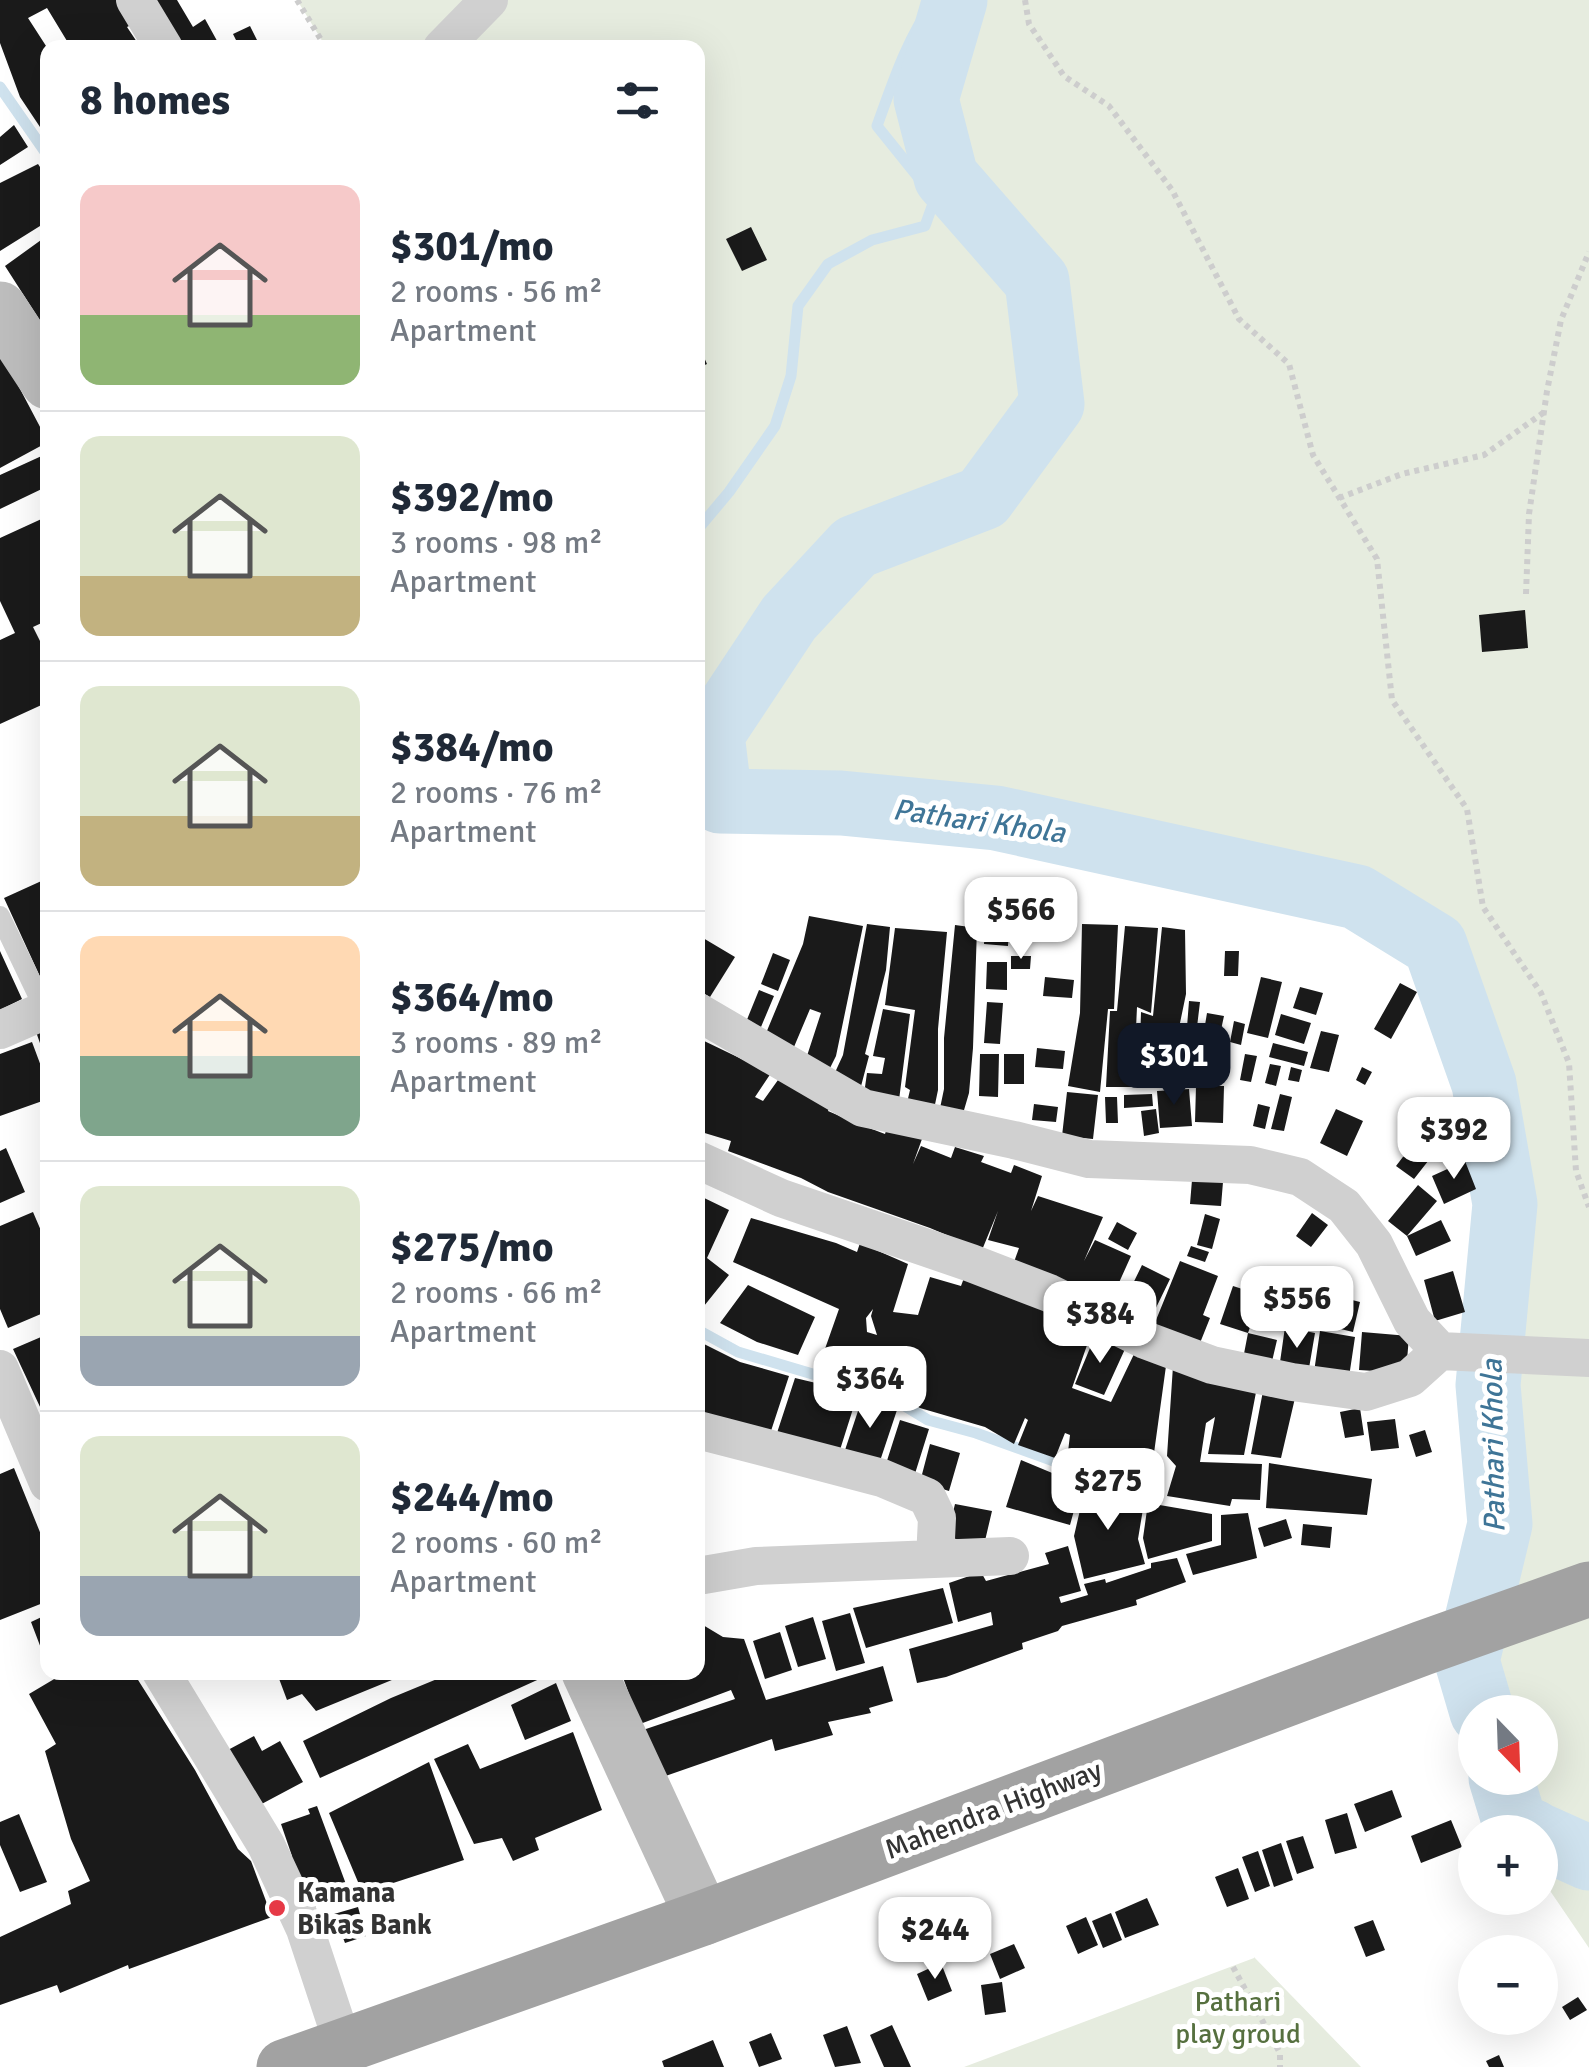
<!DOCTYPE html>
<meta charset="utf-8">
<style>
:root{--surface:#fff;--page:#f6f6f7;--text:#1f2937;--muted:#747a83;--line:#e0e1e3;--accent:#111827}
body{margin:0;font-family:Signika,sans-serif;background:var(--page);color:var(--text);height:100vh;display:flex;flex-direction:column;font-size:38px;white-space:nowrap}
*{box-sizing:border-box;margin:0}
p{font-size:32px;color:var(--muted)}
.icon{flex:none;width:55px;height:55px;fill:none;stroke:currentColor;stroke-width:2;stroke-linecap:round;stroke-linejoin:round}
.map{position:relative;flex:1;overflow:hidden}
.panel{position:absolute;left:40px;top:40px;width:665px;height:1640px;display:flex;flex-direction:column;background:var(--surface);border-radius:20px;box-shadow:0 10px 40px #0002}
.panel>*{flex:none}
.needle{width:65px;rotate:157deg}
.buttons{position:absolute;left:1458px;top:1695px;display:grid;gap:20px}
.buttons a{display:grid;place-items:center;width:100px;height:100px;border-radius:50%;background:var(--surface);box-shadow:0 10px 40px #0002;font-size:50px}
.price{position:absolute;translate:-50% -85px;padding:0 22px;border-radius:20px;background:#fff;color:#222;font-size:32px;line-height:65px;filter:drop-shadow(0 2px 5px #0008)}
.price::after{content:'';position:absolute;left:50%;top:60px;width:30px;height:22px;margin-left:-15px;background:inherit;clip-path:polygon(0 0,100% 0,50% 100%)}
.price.selected{background:var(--accent);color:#fff}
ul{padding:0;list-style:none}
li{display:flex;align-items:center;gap:30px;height:250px;padding:0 40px}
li+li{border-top:2px solid var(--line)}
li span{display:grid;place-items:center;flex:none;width:280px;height:200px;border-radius:20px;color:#555}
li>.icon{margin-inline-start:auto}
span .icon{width:120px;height:120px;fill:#fffc;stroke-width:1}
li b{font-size:42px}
h2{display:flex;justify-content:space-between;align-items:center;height:120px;padding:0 40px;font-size:42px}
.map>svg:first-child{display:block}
.green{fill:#e6ecdf}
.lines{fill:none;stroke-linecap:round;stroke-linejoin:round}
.stream{stroke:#cfe2ee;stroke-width:11}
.river{stroke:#cfe2ee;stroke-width:65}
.building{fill:#1a1a1a;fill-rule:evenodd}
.path{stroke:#cdcdcd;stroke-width:6;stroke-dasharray:5 5;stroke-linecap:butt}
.service{stroke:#d0d0d0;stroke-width:20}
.minor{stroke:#d0d0d0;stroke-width:38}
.secondary{stroke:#bdbdbd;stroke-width:55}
.trunk{stroke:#a2a2a2;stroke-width:55}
.poi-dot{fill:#e63946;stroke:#fff;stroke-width:4}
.labels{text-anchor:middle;stroke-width:10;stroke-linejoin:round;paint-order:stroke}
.street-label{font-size:28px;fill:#333;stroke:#fff}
.poi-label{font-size:28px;font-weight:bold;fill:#333;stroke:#fff;text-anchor:start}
.park-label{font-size:28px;fill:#56703f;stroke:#fff}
.water-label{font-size:30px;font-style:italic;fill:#3f7597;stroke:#fff}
</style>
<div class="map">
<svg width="1589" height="2067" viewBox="0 0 1589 2067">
<rect width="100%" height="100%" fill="#fff"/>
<!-- green -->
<path class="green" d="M297,0H1589V1948L1540,1876V1832H1517L1501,1778H1540V1712H1482L1467,1661L1500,1524L1488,1385L1505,1204L1484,1084L1435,945L1357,897L996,818L841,803L720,801L712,734L720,722L698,707V48L326,47Z
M1254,1957L1361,2067H964L1254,1958Z"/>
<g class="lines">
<!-- stream -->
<path class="stream" d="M0,87L48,156
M698,529L729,492L775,426L791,376L798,306L828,264L872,240L925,226L935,198L877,126C893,82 907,38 935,0
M698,707L720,722
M698,1330L738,1352L890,1397L928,1420L976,1433L1112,1482"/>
<!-- river -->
<path class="river" d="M955,0L926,99L946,177L1037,281L1052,404L983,498L855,547L789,618L712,734L720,801L841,803L996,818L1357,897L1435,945L1484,1084L1505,1204L1488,1385L1500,1524L1467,1661L1482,1712
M1501,1778L1515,1824L1533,1832
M1540,1836L1589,1858"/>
</g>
<!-- building -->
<path class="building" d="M0,0H116L131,25L127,27L141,48H89L87,45L54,48L67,41L47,8L28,18L48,49V122L40,127L20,97L0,43Z
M150,0H177L193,27L205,19L221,48H173Z
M250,26L261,48H240L233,34Z
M14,125L28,147L0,165V137Z
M38,164L48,179V221L0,251V183Z
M751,227L767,260L742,271L726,239Z
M48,235V333L5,266Z
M698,344L707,364L698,368Z
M0,351L48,442L0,468Z
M46,454L48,486L0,509V475Z
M48,516V620L33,627L48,657V702L0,724V640L15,633L0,601V538Z
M1525,610L1528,648L1482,652L1479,615Z
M48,878V994L4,898Z
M1040,901L1077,905L1075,926L1038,923Z
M809,916L863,926L836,1056L826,1076L805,1062L821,1013L810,1009L791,1054L764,1038L803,944Z
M867,924L890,927L886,970L865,1054L869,1056L860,1090L832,1079L843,1055Z
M1082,924L1118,925L1114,1009H1108L1100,1092L1068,1086L1080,1013Z
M955,925L977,928L973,1048L969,1093L962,1117L939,1113L944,1089V1038Z
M985,926L1009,928L1008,946L984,944Z
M1125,926L1158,928L1151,1013L1137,1007L1135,1050L1148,1054L1145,1087H1106L1110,1011H1117Z
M1162,927L1185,930L1186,994L1180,1023L1175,1024V1083H1149L1152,1051L1140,1047L1141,1012L1153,1016Z
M895,928L947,932L938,1029V1090L933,1114L906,1107L910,1090L905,1087L915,1010L885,1005Z
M698,935L735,957L710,997L698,990Z
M0,951L22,999L0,1010Z
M1225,951H1239L1238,976H1224Z
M773,953L790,960L778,991L761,984Z
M1011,956H1031L1030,969H1011Z
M987,962H1007V990L986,989Z
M1045,977L1074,980L1072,998L1043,996Z
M1261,977L1282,982L1268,1038L1247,1033Z
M1400,983L1417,992L1391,1039L1374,1029Z
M1300,987L1323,993L1316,1015L1293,1008Z
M759,990L774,996L761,1027L746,1022Z
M1189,1001L1200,1002L1197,1027H1187Z
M987,1002L1003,1003L1000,1044L984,1043Z
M883,1009L910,1014L898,1108L863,1101L867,1073L882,1074L885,1058L873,1056Z
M1207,1013L1224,1016L1219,1039L1203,1037Z
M1281,1014L1311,1023L1304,1044L1275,1035Z
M1234,1021L1245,1024L1241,1045L1230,1042Z
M48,1024V1063H47L35,1029Z
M1321,1031L1339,1035L1329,1072L1310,1068Z
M1183,1035L1201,1036L1197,1082L1179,1080Z
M700,1039L771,1073L755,1097L763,1101L778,1080L831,1103L828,1111L856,1123L885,1134L887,1128L922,1139L913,1164L921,1146L951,1158L955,1147L984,1156L981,1162L1011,1173L1014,1165L1042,1176L1031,1211L1038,1196L1103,1217L1084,1261L1095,1240L1131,1256L1108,1307L1014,1262L1019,1248L988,1240L998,1211L982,1250L930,1228L828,1192L801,1178L728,1151L731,1141L698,1131Z
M32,1042L48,1085V1099L0,1116V1054Z
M1273,1043L1308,1052L1304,1066L1269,1057Z
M1037,1048L1065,1051L1063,1069L1035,1067Z
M1207,1051L1227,1054L1222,1083L1203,1081Z
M980,1054H999L998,1097L979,1096Z
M1004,1054H1024V1084H1004Z
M1245,1054L1257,1056L1251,1082L1240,1080Z
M1270,1064L1281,1066L1276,1086L1265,1083Z
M1291,1067L1302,1070L1299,1082L1288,1080Z
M1362,1067L1372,1072L1365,1085L1356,1080Z
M1196,1086H1224L1223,1123L1195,1122Z
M1189,1089L1192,1126L1160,1128L1157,1091Z
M1067,1092L1098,1095L1093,1139L1062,1136Z
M1152,1094L1153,1106L1124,1108V1095Z
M1280,1094L1292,1097L1284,1131L1271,1129Z
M1105,1097H1117L1118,1123H1106Z
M1034,1104L1058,1107L1056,1122L1032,1120Z
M1258,1104L1270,1107L1265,1129L1253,1126Z
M1156,1109L1159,1133L1144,1136L1141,1111Z
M1336,1109L1363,1121L1347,1156L1320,1143Z
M1425,1128L1443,1142L1414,1179L1396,1166Z
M6,1148L25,1192L0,1203V1151Z
M1465,1161L1476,1189L1444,1204L1432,1176Z
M1193,1168L1224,1170L1221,1206L1190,1204Z
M1418,1185L1437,1201L1407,1236L1441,1220L1451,1241L1416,1256L1407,1236L1388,1221Z
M698,1195L729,1210L707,1258L729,1275L704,1306L698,1300Z
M33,1212L48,1247V1311L8,1328L0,1309V1226Z
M1312,1213L1328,1225L1311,1247L1296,1236Z
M1205,1214L1220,1219L1212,1249L1197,1245Z
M751,1218L836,1243L857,1252L860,1243L908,1264L893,1312L918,1315L930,1277L961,1286L964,1278L1010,1294L1092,1331L1072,1388L1111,1402L1135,1352L1166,1366L1154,1453L1161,1458L1163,1471L1153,1495L1120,1486L1125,1468L1068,1452L1070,1435L1065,1433L1055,1458L1018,1445L1028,1420L1025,1418L1014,1444L985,1427L920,1408L894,1391L838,1374L820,1363L839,1309L733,1262ZM873,1309L871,1316L877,1335L867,1332L866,1318Z
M1117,1222L1137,1233L1128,1250L1108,1239Z
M1191,1246L1209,1252L1205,1262L1187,1256Z
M1180,1261L1218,1276L1203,1315L1210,1318L1198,1348L1152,1330Z
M1142,1265L1170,1279L1153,1314L1125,1300Z
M1453,1271L1465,1312L1435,1321L1424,1280Z
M748,1285L815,1317L798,1355L757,1342L720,1323Z
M1233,1286L1261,1295L1248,1333L1220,1324Z
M1301,1287L1360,1302L1353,1332L1291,1317Z
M1285,1327L1315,1333L1308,1374L1279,1369Z
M1320,1331L1355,1337L1349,1377L1314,1372Z
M1362,1332L1409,1336L1406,1373L1359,1370Z
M1248,1333L1277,1340L1270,1370L1242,1364Z
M48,1334V1424L13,1349Z
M1095,1336L1125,1349L1104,1395L1075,1384Z
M698,1341L740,1362L789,1376L770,1434L698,1412Z
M1173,1366L1257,1387L1244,1455L1208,1454L1215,1417L1206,1423L1200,1462L1262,1464L1260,1500L1232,1499L1230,1506L1167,1496L1176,1466L1167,1456Z
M795,1378L858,1393L839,1453L775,1439Z
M1263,1391L1295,1398L1281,1458L1251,1454Z
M863,1396L898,1407L878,1467L843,1456Z
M1360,1408L1364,1435L1345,1438L1340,1412Z
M1395,1419L1399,1448L1371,1451L1367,1422Z
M900,1420L929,1429L913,1480L884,1470Z
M1425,1430L1432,1452L1416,1457L1409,1435Z
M930,1444L960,1453L949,1491L920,1482Z
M1021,1460L1081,1485L1070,1525L1006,1507Z
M1269,1463L1372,1479L1367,1515L1266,1508Z
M14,1468L48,1552V1601L0,1620V1474Z
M1086,1484L1144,1503L1138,1539L1145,1564L1084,1579L1074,1536Z
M1148,1503L1212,1514V1541L1148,1559L1143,1538Z
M955,1504L992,1511L984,1545L947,1537Z
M1248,1513L1257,1558L1193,1575L1186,1554L1221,1545V1515Z
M1286,1519L1292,1538L1264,1547L1258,1528Z
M1303,1524L1332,1527L1330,1548L1301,1545Z
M1068,1546L1081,1591L1059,1597L1061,1603L1088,1595L1084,1584L1105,1579L1106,1583L1151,1568V1563L1177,1558L1186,1582L1136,1600L1137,1605L1062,1626L1058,1631L1022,1643L1023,1649L946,1677L917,1683L909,1649L993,1625L991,1612L958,1622L949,1583L981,1572L986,1581L1049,1564L1045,1553Z
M943,1588L953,1623L866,1648L853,1608Z
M850,1613L865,1663L836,1671L822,1621Z
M48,1614V1664H47L31,1622Z
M813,1617L826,1659L798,1667L785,1626Z
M698,1622L723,1637L744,1639L766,1700L883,1666L893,1701L869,1708L871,1713L828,1722L833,1735L775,1751L772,1739L654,1780L637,1732L735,1699L731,1690L640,1724L621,1672H698Z
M780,1632L792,1670L765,1679L753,1641Z
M66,1672H133L195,1770L238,1849L251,1861L272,1917L129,1969L128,1965L60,1993L57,1985L0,2005V1937L71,1904L68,1891L90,1881L71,1839L45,1751L56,1744L29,1694Z
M288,1672H409V1673L316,1711L302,1694L287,1700L278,1676Z
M454,1672H545L546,1676L320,1778L303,1741L391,1698Z
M556,1683L571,1721L525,1740L511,1705Z
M573,1732L602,1810L535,1838L539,1850L513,1861L502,1838L474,1844L434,1759L468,1744L480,1769Z
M254,1736L262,1751L280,1741L303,1782L256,1807L226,1751Z
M429,1762L464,1860L387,1885L390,1893L366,1901L329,1813Z
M1392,1790L1402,1817L1365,1832L1354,1804Z
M317,1806L350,1895L310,1908L288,1857L292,1856L281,1824L310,1814L308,1809Z
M1347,1813L1357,1848L1335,1854L1325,1820Z
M19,1814L47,1882L20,1892L0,1845V1822Z
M1451,1820L1462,1847L1421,1863L1411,1836Z
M1303,1836L1314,1868L1297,1874L1286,1841Z
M1281,1843L1293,1880L1274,1887L1262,1850Z
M1258,1851L1270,1886L1255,1892L1242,1857Z
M1238,1868L1249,1899L1227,1907L1215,1877Z
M1147,1898L1159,1925L1125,1938L1115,1912Z
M358,1907L366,1936L345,1943L334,1914Z
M1111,1913L1122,1940L1103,1948L1092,1921Z
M1086,1917L1098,1945L1078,1954L1066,1926Z
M1373,1920L1385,1950L1366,1957L1354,1927Z
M1014,1944L1025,1968L1000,1979L990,1954Z
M941,1963L952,1991L928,2001L917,1974Z
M1002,1982L1006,2012L985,2015L981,1985Z
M1578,1997L1587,2010L1570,2020L1562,2007Z
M892,2025L911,2067H884L870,2035Z
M847,2026L861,2063L835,2067L823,2035Z
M771,2033L782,2059L759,2067L749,2042Z
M713,2040L724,2067H664L662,2061Z
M1499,2055L1504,2067H1489L1486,2061Z"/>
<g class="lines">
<!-- path -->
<path class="path" d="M297,0L326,48
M1025,0L1029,24L1064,76L1109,106L1172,190L1239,319L1289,364L1313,455L1377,559L1392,700L1467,809L1483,907L1541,993L1569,1063L1576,1171L1589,1207
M1339,498L1402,474L1484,455L1543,413
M1526,594L1529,514L1547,391L1561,320L1589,252
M1233,1967L1280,2053V2067"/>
<!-- service -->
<path class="service" d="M0,916L45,1010"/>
<!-- minor -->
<path class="minor" d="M135,0L164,48
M442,48L489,0
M698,1012L863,1108L1014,1140L1089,1159L1250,1165L1300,1177L1344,1206L1374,1244L1412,1321L1440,1351L1589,1358
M0,1030L48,1009
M698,1160L781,1198L971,1263L1049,1293L1145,1340L1212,1365L1292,1382L1366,1392L1410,1378L1440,1351
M0,1369L48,1483
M698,1430L882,1478L927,1497L937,1518L935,1559
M698,1576L756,1566L1010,1556
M161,1672L266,1845L305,1929L343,2044"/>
<!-- secondary -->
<path class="secondary" d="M0,309L48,382
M589,1672L703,1918"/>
<!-- trunk -->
<path class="trunk" d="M284,2067L703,1918L1423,1648L1589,1589"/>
</g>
<!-- markers -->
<circle class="poi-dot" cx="277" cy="1908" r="10"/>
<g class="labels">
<!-- street labels -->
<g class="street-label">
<text transform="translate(993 1809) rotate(-21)" y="10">Mahendra Highway</text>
</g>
<!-- poi labels -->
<g class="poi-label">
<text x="297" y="1902">Kamana<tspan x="297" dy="32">Bikas Bank</tspan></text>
</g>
<!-- park labels -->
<g class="park-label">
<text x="1238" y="2011">Pathari<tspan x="1238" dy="32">play groud</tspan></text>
</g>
<!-- water labels -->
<g class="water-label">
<text transform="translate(979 821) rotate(8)" y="10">Pathari Khola</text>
<text transform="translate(1493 1446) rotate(-91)" y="10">Pathari Khola</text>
</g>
</g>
</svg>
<div class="buttons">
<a><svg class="needle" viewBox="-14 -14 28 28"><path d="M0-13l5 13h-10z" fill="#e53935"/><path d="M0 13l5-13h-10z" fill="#747a83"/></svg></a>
<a>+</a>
<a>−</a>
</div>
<b class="price" style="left:1021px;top:962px">$566</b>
<b class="price selected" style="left:1174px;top:1108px">$301</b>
<b class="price" style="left:1454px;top:1182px">$392</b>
<b class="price" style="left:1297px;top:1351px">$556</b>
<b class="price" style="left:1100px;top:1366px">$384</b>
<b class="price" style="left:870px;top:1431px">$364</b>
<b class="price" style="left:1108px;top:1533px">$275</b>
<b class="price" style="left:935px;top:1982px">$244</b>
<section class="panel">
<h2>8 homes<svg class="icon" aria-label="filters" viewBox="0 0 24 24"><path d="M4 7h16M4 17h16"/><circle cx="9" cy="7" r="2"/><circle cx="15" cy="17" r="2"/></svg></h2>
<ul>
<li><span style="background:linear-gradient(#f6c9c9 65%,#8fb573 0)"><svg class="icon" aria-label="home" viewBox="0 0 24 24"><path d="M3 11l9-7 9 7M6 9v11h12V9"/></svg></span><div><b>$301/mo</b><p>2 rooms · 56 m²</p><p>Apartment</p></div></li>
<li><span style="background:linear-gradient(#dfe7d0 70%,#c2b280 0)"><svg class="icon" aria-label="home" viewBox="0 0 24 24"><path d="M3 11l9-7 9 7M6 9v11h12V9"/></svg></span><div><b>$392/mo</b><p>3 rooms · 98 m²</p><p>Apartment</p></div></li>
<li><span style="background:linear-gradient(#dfe7d0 65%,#c2b280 0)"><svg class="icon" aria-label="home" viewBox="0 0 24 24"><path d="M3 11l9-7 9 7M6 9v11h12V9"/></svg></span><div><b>$384/mo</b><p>2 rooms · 76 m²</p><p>Apartment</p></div></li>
<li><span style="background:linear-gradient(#ffd9b3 60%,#7fa58c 0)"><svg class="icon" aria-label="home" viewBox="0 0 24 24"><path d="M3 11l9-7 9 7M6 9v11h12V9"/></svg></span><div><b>$364/mo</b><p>3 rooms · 89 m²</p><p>Apartment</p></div></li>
<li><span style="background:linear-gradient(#dfe7d0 75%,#9aa5b1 0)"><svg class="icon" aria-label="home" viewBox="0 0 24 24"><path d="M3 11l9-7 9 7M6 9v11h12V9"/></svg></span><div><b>$275/mo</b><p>2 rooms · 66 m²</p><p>Apartment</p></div></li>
<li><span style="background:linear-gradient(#dfe7d0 70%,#9aa5b1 0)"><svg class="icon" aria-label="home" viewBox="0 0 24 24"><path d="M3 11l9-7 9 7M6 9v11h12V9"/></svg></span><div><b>$244/mo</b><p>2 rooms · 60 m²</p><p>Apartment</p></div></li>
</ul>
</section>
</div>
